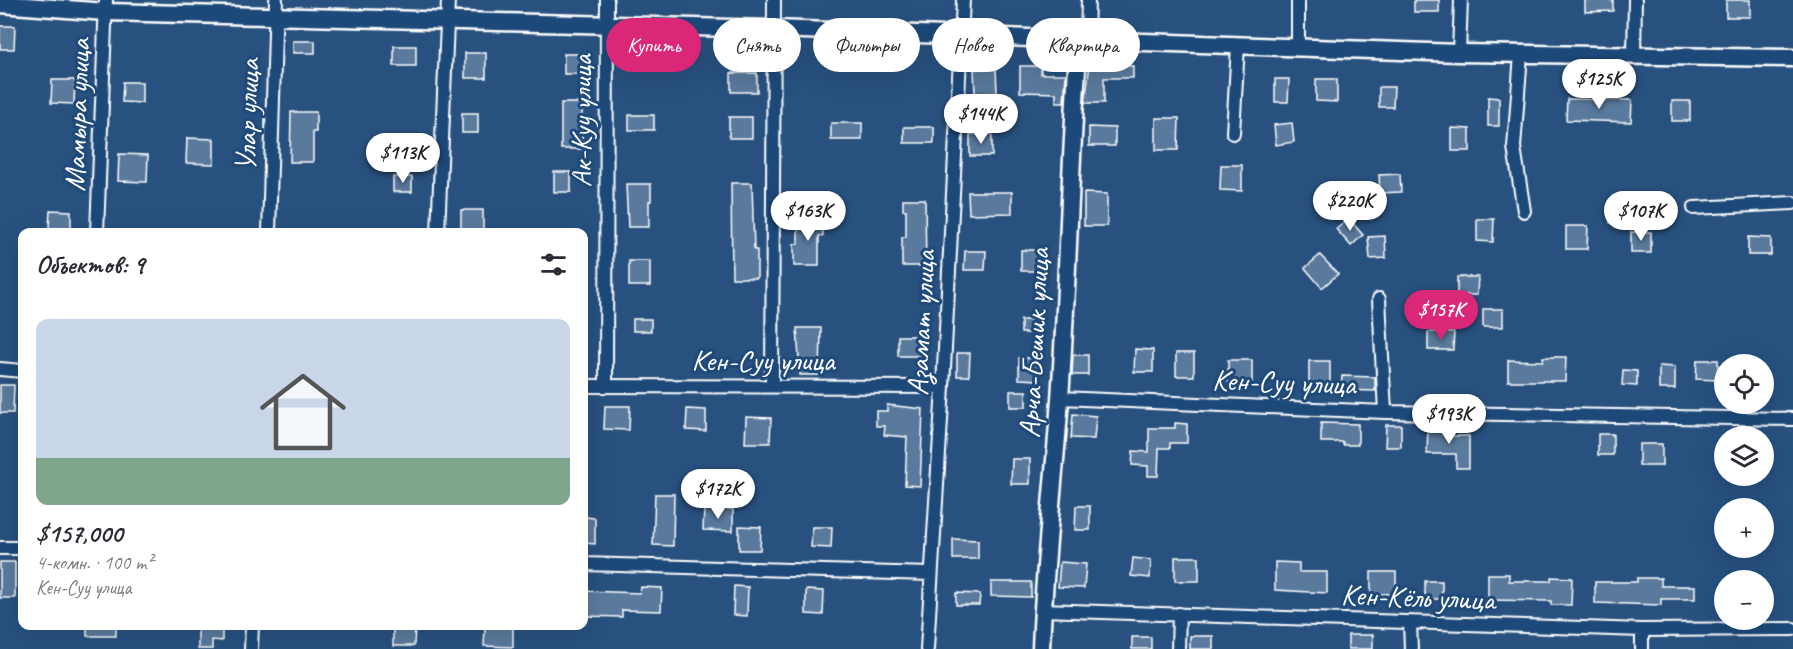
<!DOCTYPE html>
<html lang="ru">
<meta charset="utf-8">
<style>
:root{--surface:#fff;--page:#f2f2f3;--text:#2b2b33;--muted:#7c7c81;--line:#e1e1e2;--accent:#db2777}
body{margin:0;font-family:Caveat,sans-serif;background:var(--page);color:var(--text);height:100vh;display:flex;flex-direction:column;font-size:22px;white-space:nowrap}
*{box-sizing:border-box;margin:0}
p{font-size:20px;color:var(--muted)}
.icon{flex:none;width:33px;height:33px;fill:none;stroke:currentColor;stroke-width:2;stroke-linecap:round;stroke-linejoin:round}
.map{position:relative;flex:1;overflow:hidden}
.details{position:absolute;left:18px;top:228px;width:570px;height:402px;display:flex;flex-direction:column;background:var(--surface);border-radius:12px;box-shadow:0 6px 24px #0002}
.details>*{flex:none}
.banner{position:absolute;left:606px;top:18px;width:570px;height:54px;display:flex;gap:12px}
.tools{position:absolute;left:1714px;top:354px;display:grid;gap:12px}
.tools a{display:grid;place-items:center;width:60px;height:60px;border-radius:50%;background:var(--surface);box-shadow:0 6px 24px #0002;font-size:30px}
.price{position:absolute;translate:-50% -51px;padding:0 14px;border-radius:21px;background:#fff;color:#222;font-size:20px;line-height:39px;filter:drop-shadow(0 2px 3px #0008)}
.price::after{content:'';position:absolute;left:50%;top:36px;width:18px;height:14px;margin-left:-9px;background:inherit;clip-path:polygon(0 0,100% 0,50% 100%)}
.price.on{background:var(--accent);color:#fff}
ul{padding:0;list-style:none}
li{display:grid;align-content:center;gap:12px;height:318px;padding:0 18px}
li+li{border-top:2px solid var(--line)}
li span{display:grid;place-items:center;height:186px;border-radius:12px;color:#555}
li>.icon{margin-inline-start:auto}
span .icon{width:108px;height:108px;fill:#fffc;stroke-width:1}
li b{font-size:26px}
h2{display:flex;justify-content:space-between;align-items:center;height:72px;padding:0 18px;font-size:26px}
.tag{padding:0 21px;border-radius:27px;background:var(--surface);box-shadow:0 6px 24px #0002;font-size:21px;line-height:54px}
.tag.on{background:var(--accent);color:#fff}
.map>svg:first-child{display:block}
.building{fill:#5a7a9d;stroke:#fff;stroke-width:1.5}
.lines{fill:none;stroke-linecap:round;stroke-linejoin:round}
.minor-casing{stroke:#fff;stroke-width:16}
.tertiary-casing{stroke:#fff;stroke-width:21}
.minor{stroke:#1f4a7a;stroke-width:12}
.tertiary{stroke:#1f4a7a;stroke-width:16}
.labels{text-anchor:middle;stroke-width:6;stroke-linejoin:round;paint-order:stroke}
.street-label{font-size:30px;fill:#fff;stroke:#1f4a7a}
</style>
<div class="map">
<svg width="1793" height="649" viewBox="0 0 1793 649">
<rect width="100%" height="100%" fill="#28517f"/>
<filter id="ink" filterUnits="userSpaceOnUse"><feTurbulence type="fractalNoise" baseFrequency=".0167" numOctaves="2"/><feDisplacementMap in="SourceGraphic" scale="12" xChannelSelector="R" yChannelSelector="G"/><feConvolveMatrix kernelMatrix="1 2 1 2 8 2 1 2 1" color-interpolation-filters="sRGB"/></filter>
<g filter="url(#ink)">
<!-- building -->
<path class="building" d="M1414,0H1439V12H1414Z
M1585,0H1613V11L1585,12Z
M1726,0H1750V17H1726Z
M0,26H15L14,49H0Z
M293,41H315V53H293Z
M394,46H416V66H394Z
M465,53H486V78H465Z
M564,54H584V74H564Z
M629,57H648V70H629Z
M1090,64L1133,66V78H1104V103H1085Z
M1020,66H1041V74H1066L1064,102H1056V93L1020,92Z
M996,68L997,93L975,94L974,69Z
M731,73H757V92H731Z
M1275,79H1289L1288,102H1275Z
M1316,79H1337V102L1316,101Z
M52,80H75L74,104L51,103Z
M123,82H142V103L122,102Z
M1379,87H1394L1393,107H1379Z
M1488,97L1499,98V126H1488Z
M1567,99L1632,100L1631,122L1566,120Z
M1672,101H1690V121H1672Z
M561,103H582V149H561Z
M291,112H316V132H313V162H290Z
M462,113H478V133H462Z
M629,115H654V130H629Z
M729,117H752V138H729Z
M1156,118H1179L1178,150H1156Z
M831,123H862V140H831Z
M1292,123L1294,142L1276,145L1274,125Z
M904,127H934V143H904Z
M1089,127L1115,128V146H1089Z
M1452,128L1470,129V151H1452Z
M970,134H992V156H970Z
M187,138L214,139V164L186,163Z
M119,154L148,155L147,182L118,181Z
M1221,165H1242V191L1220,190Z
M554,172H571V192H554Z
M1400,174L1401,192L1380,193L1379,175Z
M393,177H412V192H393Z
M731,183H752L754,250H757V278H732Z
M626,184H651V201H649V227H628Z
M968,192H1012V213L969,214Z
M1084,193L1107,194V226H1084Z
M903,199H925L926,266H902V237H906V210H903Z
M1610,208L1628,209V223H1610Z
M50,210L71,211V229L49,228Z
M461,210H483V232H461Z
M798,218H823V236H819V266H794V244H798Z
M1349,219L1363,235L1351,246L1336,229Z
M1477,219H1494L1493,242L1477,241Z
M1566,226H1588L1587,249H1566Z
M1631,232H1651V253H1631Z
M1385,236L1386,258L1370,259L1368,237Z
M1748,237L1771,238V255H1748Z
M1021,250H1040V271H1021Z
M965,251H986L985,270H964Z
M1320,255L1338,274L1322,288L1305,268Z
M629,261H650V286H629Z
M1457,277H1478L1477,295H1457Z
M1483,309H1503V327H1483Z
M633,319H651V331H633Z
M1021,320H1042V333H1021Z
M797,328H821L820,375H800Z
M1428,332H1454L1453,350H1428Z
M898,336H920V356H898Z
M1135,349L1153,350V372H1134Z
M957,353H970L969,376H957Z
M1176,353H1194V376H1176Z
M1073,355H1088V375H1072Z
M1543,357H1566L1565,381H1508V360L1543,361Z
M1019,358H1039V380L1019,379Z
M1228,360H1252V382H1228Z
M1697,360H1718V380L1696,379Z
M1309,361H1330V384L1309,383Z
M1659,366L1675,367V389H1659Z
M1623,370L1637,371V386L1622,385Z
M1342,376L1375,377V391L1341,390Z
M0,385H14L13,413H0Z
M1010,391H1026V407H1010Z
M887,405L923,409L920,486L905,485L907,437L884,435L885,426H876V411H887Z
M605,406H630L629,430L604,429Z
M687,409L706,410V431L686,430Z
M1073,414L1096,416L1094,439L1071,438Z
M746,417L771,418L770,443H745Z
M1175,423L1187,424V443H1170V448H1159L1158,476H1148V466L1132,465L1133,451L1149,452V428H1175Z
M1321,423L1358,424V445H1343V442H1321Z
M1386,425H1401V447H1385Z
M1428,426H1446L1445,436H1469V468H1456V454H1427Z
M1598,434H1613V455H1598Z
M1639,444H1662V466H1639Z
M1012,459H1030V484H1011Z
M655,494H674L673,546L653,545Z
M1076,506H1090V530H1075Z
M704,508L733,509V531L703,530Z
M584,517L595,518V544L584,543Z
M739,526L761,527L760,550H739Z
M812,527H832L831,548L811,547Z
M953,539L978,540V559H953Z
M1175,557H1199V581H1175Z
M1133,558L1151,560L1150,578L1131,576Z
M0,562H15V598H0Z
M1060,562L1086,564L1084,588L1058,587Z
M1275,562L1299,563V572H1327V593L1275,590Z
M1371,572H1396V594H1371Z
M1488,574H1509V581H1551V577L1572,578L1571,605H1551V601L1488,600Z
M1637,578H1661V586H1695V599H1661V605L1595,603V582H1637Z
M1425,581H1442V599H1425Z
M991,582H1031V597L991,596Z
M734,586L748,587L747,616L733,615Z
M641,587L662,588L661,611L622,610V617L584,616V591L640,593Z
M806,590L824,591L823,615L806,614Z
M956,593L980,594L979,605H956Z
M87,626H116V636H87Z
M198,626H222V641L212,640V649H198Z
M393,626H415L414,646H393Z
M485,626H513V647L484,646Z
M1348,635H1373V649H1348Z
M1190,636H1213V649H1190Z
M1132,637H1151V649H1132Z"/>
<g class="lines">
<!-- minor casing -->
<g class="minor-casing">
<path id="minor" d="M1087,40L1088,0
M1298,47V0
M1459,53L1461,0
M1521,54L1514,147L1524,211
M1634,55L1635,0
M1233,133L1238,45
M1694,208L1793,203
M97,232L106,0
M269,232L276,0
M438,232L448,0
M1379,299L1385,412
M0,369L22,371
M772,385L774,0
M584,386L943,387
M606,386L607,0
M1060,398L1385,412L1793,419
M0,548H22
M584,564L931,574
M1042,610L1642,630L1793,629
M1410,622L1411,649
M251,649L252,626
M927,649L943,387L963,0
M1178,649L1179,614
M1642,649V630"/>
</g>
<!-- tertiary casing -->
<g class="tertiary-casing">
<path id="tertiary" d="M0,4L106,12L774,29L1459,53L1793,58
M1041,649C1044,565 1054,482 1060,399C1068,279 1070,159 1079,39"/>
</g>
<!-- minor -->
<use href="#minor" class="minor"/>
<!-- tertiary -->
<use href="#tertiary" class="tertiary"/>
</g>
</g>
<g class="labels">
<!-- street labels -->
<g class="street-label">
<text transform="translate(77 115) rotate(-88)" y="10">Мамыра улица</text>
<text transform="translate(247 115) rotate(-88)" y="10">Улар улица</text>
<text transform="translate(581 121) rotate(-90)" y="10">Ак-Куу улица</text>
<text transform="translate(921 323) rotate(-87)" y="10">Азамат улица</text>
<text transform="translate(1034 343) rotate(-87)" y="10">Арча-Бешик улица</text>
<text x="763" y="370">Кен-Суу улица</text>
<text transform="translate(1284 382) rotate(2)" y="10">Кен-Суу улица</text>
<text transform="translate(1418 597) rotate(2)" y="10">Кен-Кёль улица</text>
</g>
</g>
</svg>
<div class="tools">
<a><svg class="icon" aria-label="locate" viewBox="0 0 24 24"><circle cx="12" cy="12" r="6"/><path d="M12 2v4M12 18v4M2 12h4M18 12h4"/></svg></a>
<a><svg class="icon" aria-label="layers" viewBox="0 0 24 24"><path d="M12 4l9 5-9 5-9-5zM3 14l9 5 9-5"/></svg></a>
<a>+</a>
<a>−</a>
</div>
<b class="price" style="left:1599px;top:110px">$125K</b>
<b class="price" style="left:981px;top:145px">$144K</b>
<b class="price" style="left:403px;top:184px">$113K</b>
<b class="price" style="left:1350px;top:232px">$220K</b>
<b class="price" style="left:808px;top:242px">$163K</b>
<b class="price" style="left:1641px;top:242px">$107K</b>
<b class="price on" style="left:1441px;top:341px">$157K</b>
<b class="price" style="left:1449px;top:445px">$193K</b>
<b class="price" style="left:718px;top:520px">$172K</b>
<div class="banner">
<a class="tag on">Купить</a>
<a class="tag">Снять</a>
<a class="tag">Фильтры</a>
<a class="tag">Новое</a>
<a class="tag">Квартира</a>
</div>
<section class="details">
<h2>Объектов: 9<svg class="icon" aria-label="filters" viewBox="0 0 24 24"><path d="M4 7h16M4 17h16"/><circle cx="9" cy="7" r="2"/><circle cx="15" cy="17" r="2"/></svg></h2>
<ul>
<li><span style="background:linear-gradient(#c9d6e8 75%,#7fa58c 0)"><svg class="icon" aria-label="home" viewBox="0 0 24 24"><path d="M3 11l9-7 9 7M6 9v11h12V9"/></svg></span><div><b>$157,000</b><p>4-комн. · 100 m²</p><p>Кен-Суу улица</p></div></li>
</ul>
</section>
</div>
